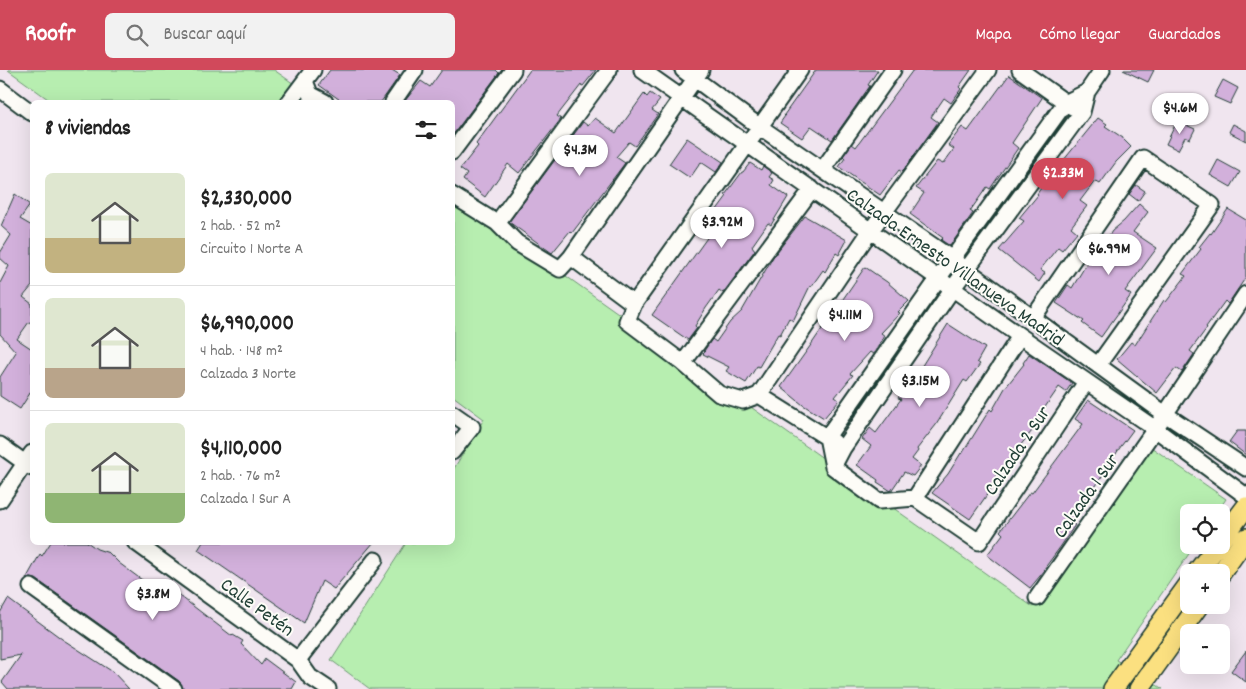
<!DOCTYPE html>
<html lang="es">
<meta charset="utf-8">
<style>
:root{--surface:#fff;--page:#f2f2f2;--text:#222;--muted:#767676;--line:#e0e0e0;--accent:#d1495b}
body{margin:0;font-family:Dekko,sans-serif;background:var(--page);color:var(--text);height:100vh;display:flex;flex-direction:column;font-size:19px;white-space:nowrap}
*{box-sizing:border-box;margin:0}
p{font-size:16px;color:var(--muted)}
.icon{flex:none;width:28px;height:28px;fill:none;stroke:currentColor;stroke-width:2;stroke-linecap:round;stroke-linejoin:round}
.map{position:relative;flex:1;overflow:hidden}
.panel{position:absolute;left:30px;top:30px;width:425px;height:445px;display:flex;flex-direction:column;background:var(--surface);border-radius:8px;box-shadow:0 5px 20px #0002}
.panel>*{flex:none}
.buttons{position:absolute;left:1180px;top:434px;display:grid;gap:10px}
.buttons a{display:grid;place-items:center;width:50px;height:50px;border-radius:8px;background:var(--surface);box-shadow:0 5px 20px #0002;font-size:25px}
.price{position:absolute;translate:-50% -42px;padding:0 11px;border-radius:18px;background:#fff;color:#222;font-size:16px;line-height:32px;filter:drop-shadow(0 1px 2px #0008)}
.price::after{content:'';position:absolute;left:50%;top:30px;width:15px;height:11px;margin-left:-8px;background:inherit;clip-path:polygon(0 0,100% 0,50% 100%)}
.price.on{background:var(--accent);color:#fff}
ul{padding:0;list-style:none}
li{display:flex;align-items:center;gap:15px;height:125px;padding:0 15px}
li+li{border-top:1px solid var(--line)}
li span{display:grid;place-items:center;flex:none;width:140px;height:100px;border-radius:8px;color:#555}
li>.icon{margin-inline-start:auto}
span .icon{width:60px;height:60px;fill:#fffc;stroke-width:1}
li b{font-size:21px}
h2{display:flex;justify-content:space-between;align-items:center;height:60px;padding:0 15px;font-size:21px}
header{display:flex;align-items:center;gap:30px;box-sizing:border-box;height:70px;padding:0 25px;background:var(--accent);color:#fff}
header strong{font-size:24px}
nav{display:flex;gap:28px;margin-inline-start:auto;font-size:18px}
.search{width:350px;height:45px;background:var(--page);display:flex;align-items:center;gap:12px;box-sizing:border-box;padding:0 18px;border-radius:8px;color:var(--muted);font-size:19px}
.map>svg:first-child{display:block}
.green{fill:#b7eeb0;stroke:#6b9672}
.building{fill:#d2b0db;stroke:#1f3d34}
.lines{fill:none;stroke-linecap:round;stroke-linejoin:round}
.minor-casing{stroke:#1f3d34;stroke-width:19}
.major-casing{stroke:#1f3d34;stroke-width:22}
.minor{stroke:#fdfcf7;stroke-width:15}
.major{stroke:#fbe080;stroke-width:19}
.labels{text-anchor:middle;stroke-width:4;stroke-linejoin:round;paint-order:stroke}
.street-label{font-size:20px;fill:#1f3d34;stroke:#fdfcf7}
</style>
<header>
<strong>Roofr</strong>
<div class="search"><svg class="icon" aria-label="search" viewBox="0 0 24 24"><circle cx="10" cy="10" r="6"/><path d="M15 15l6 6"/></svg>Buscar aquí</div>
<nav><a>Mapa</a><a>Cómo llegar</a><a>Guardados</a></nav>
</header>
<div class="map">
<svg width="1246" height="619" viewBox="0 0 1246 619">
<rect width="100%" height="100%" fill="#f0e5ef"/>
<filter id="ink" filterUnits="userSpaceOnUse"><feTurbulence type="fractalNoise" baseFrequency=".02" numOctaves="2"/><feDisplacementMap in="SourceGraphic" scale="10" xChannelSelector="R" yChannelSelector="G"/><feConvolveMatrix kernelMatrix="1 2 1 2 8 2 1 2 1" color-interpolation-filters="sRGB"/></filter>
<g filter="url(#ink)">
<!-- green -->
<path class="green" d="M8,0H274L320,32H52Z
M453,126L1033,537L1148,375L1226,429L1217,442H1189V475H1195L1116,590L1163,619H370L331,590L406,473L452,472L453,400L484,349L453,326Z"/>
<!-- building -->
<path class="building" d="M330,0H392L400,5L381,32H343L319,15Z
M442,0H496L499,3L452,66V32H404L421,11L430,17Z
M530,0H596L583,16L581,15L557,46L561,49L519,103L508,94L485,127L463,110L467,104L460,99L478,76L476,74Z
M816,0H878L868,15L870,16L832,70L811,56L802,68L780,53L785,46L784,45Z
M913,0H971L959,17L961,19L951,33L944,28L931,47L938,52L902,102L899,100L880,125L839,97L845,88L843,86L852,74L856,77Z
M1123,0H1154L1148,12Z
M1009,5L1042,28L1012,73L1018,78L990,119L987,117L970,141L973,143L950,176L941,170L943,168L910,144L924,123L916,118L937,91L943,94L954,79L948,75L962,57L968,61Z
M1223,10L1238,18L1230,34L1214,27Z
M650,23L660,30L652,40L658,44L635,76L629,72L616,87L625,93L572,163L570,161L552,183L509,152L583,52L588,56L595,48L616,63L644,24L647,27Z
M1098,48L1107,54L1105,56L1123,68V69L1131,77L1116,92L1100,114L1095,111L1080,131L1087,136L1071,157L1077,162L1062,180L1058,177L1040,200L1045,203L1039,212L999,180L1024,151L1019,148L1038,125L1037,124L1047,109L1062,90L1063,91Z
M1177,51L1195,59L1190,69L1185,67L1178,80L1166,74Z
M1233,54L1246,61V71L1229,62Z
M687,68L723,92L716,102L701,92L690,108L669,94Z
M1218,90L1240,102L1231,117L1210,105Z
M750,93L761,100L763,96L772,103L769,107L774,110L771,115L788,127L771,155L768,153L752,176L755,180L723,223L719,220L706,238L695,256L697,258L688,270L652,245L709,165L702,160L727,126L725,125L742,102H743Z
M1136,115L1145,121L1138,131L1129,124Z
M15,124L30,135L20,149L32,156V216L23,227L32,234V253L29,252L17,269L32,279V320L20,339L0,326V307L16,282L0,264V213L9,196L0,188V183L11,165L1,156Z
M1139,134L1148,142L1133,162L1157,178L1125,221L1131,225L1101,267L1082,253L1084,251L1056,233L1068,215L1072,218L1087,193L1086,191L1099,172L1103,175L1112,161L1124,151Z
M1228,139L1246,150V207L1228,234L1225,231L1206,257L1207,258L1190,281L1194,284L1182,302L1176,298L1157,323L1117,289L1131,272L1135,275L1164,230L1166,232L1186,206L1182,204L1201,179L1199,177L1210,163L1211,164Z
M805,146L847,170L839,185L836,183L825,202L823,200L811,217L810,216L793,251L789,248L780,265L778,264L759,297L757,296L746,313L726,301L729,297L703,284L705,282L704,281L712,269L716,272L730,252L742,241L773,187Z
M865,197L887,212L909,231L898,242L900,243L881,263L885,266L873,284L870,282L850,304L853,305L835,327L839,330L824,348L803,335L781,317L813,272L830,247L829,245L843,229Z
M948,254L985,278L977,292L980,294L967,312L964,310L936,355L917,379L918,381L912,389L921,396L913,406L904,402L891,421L877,412L878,410L857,395L871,376L862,369L870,358L876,363L901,329L898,328L912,309L913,310Z
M1029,284L1072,313L1066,322L1059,317L1041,343L1044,346L995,407L998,409L970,449L932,423L948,404L961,383L962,384L990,339L992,341L1005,318L1024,294L1023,293Z
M1088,330L1133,360L1119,379L1089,427L1091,428L1071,452L1075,455L1061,476L1044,499L1045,500L1030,518L987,485L1003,464L1000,461L1030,422L1032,423L1083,354L1075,349Z
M1237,361H1246V385L1229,372Z
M51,472H87L97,479L109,483L119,493L142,510L163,521L167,516L232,566L233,565L243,571L241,574L261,595L265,589L296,612L292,619H183L179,611L36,509L31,508L26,509L40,484L42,486Z
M203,472H374L334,519L322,511L304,553L198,480Z
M8,529L62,569L113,602L129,619H8L2,612L21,585L0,589V543Z
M1246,581V612L1231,601Z"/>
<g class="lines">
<!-- minor casing -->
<g class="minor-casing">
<path id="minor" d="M642,0L1020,266L1151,356L1246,426
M683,0L760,57L952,189L1165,344L1246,398
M1020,0L1072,37
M305,11L310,24L325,32
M0,19L32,43
M289,32L313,0
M393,32L415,0
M452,82L513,0
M823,99L893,0
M452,125L497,153L517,173L560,199L571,187L701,0
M497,153L609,0
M571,187L634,234
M1033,248L1143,88L1212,135L1098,295
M683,293L812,119
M759,325L743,331L719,324L683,293L627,251L634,234L800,0
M759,325L871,160L988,0
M759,325L834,372
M452,343L472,357L452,382
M827,367L952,189L1065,33L1087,22
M827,367L833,397L879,431L915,428L979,472L1086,312
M0,375L32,398
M833,397L843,378L953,218L1082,42L1087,22L1102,0
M915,428L1020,266
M0,430L32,383
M135,472L298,590L310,607L328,619
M31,517L174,619
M1037,528L1155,359L1246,224
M298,590L375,490"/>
</g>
<!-- major casing -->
<g class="major-casing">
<path id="major" d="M1221,470L1246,437
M1197,502L1218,475
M1221,503L1246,468
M1113,619L1189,514
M1139,619L1199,535"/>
</g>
<!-- minor -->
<use href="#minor" class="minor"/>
<!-- major -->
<use href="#major" class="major"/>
</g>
</g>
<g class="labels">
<!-- street labels -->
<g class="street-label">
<text transform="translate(956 196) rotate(35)" y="7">Calzada Ernesto Villanueva Madrid</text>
<text transform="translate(1016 380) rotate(-56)" y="7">Calzada 2 Sur</text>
<text transform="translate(1085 425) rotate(-55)" y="7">Calzada 1 Sur</text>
<text transform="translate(258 536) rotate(36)" y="7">Calle Petén</text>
</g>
</g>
</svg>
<div class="buttons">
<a><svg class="icon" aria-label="locate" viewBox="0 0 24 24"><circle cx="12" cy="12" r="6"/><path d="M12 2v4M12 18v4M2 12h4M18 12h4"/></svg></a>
<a>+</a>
<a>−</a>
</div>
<b class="price" style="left:1180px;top:65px">$4.6M</b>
<b class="price" style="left:580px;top:107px">$4.3M</b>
<b class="price on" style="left:1063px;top:130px">$2.33M</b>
<b class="price" style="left:722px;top:179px">$3.92M</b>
<b class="price" style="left:1109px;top:206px">$6.99M</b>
<b class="price" style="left:845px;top:272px">$4.11M</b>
<b class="price" style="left:920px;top:338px">$3.15M</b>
<b class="price" style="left:153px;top:551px">$3.8M</b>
<section class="panel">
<h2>8 viviendas<svg class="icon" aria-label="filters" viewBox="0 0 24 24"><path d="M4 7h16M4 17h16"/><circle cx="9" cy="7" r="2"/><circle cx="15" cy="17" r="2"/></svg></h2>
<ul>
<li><span style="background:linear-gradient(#dfe7d0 65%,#c2b280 0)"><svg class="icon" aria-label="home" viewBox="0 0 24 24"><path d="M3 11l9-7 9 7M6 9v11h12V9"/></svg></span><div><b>$2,330,000</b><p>2 hab. · 52 m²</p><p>Circuito 1 Norte A</p></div></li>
<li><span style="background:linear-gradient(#dfe7d0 70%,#b9a48a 0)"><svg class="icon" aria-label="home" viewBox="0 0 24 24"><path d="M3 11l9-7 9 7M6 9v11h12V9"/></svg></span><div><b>$6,990,000</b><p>4 hab. · 148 m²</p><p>Calzada 3 Norte</p></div></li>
<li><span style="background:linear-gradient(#dfe7d0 70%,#8fb573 0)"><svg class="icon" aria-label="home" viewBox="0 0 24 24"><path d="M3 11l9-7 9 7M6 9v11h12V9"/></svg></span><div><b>$4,110,000</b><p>2 hab. · 76 m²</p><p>Calzada 1 Sur A</p></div></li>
</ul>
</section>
</div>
